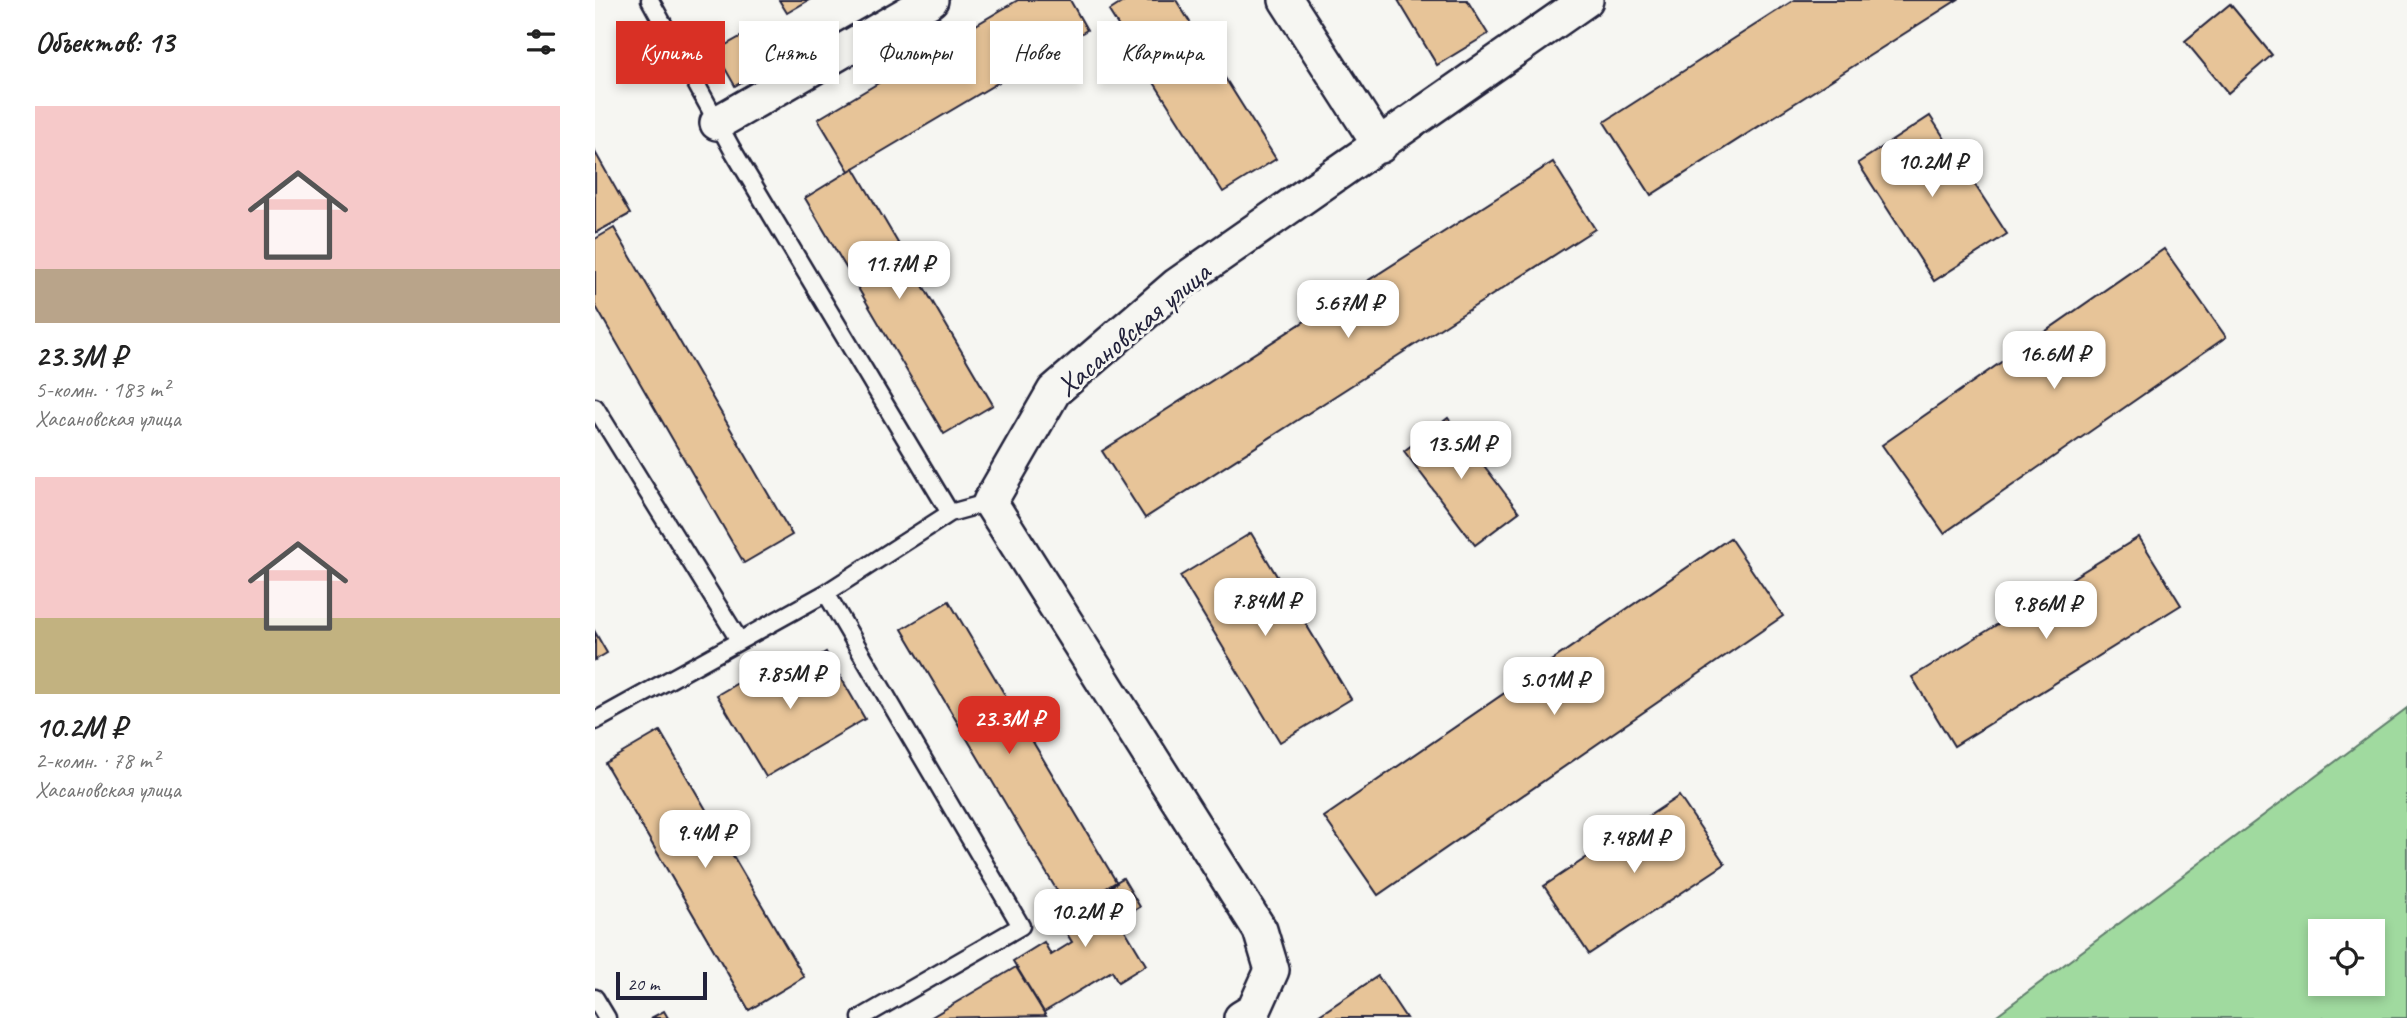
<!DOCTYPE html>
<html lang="ru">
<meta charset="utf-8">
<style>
:root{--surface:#fff;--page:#f2f2f2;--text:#222;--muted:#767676;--accent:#d93025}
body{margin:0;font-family:Caveat,sans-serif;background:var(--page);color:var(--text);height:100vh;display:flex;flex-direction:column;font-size:26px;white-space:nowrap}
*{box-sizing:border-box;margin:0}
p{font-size:23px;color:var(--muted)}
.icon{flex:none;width:38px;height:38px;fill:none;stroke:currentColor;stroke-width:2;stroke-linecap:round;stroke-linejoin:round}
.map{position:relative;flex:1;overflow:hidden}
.details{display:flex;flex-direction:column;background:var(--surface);width:595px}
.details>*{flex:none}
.banner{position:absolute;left:21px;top:21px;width:665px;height:63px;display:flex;gap:14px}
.controls{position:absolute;left:1713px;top:919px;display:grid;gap:14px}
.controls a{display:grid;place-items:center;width:77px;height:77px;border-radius:0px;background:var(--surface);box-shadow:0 4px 10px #0003;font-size:35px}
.scale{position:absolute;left:21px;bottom:18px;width:91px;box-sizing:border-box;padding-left:7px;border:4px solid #22223b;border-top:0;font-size:19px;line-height:24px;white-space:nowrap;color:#22223b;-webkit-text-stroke:5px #f6f6f2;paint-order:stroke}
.price{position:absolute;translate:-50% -60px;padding:0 16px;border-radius:14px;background:#fff;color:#222;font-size:23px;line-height:46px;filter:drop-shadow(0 2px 4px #0008)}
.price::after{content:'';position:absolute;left:50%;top:42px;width:21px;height:16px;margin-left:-10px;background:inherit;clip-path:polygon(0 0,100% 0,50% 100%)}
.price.current{background:var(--accent);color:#fff}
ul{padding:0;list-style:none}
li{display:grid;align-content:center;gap:14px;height:371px;padding:0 35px}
li span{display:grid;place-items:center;height:217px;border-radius:0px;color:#555}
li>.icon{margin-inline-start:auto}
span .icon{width:126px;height:126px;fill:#fffc;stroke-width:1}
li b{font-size:30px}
h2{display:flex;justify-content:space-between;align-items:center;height:84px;padding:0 35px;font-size:30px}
.chip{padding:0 24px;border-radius:0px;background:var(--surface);box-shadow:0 4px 10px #0003;font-size:24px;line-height:63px}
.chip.current{background:var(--accent);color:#fff}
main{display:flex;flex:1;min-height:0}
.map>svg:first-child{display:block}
.green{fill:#a0da9f;stroke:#617e6d;stroke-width:2;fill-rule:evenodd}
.building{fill:#e7c498;stroke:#22223b;stroke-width:2}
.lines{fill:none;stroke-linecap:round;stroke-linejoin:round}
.service-casing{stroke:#22223b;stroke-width:21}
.minor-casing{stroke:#22223b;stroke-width:38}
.service{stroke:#f6f6f2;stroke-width:16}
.minor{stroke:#f6f6f2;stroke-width:33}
.labels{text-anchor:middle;stroke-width:6;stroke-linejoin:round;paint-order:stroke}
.street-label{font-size:30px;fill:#22223b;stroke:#f6f6f2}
</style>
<main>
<section class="details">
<h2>Объектов: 13<svg class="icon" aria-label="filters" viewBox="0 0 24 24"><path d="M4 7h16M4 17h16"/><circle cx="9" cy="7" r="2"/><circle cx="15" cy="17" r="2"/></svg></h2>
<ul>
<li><span style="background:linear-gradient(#f6c9c9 75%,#b9a48a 0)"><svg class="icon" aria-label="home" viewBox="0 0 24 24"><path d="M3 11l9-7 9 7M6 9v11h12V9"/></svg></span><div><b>23.3M ₽</b><p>5-комн. · 183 m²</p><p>Хасановская улица</p></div></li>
<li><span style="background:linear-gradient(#f6c9c9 65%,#c2b280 0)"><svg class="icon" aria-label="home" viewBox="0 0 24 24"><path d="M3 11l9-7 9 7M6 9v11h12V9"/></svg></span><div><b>10.2M ₽</b><p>2-комн. · 78 m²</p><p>Хасановская улица</p></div></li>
</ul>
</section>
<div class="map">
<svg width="1812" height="1018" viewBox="0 0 1812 1018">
<rect width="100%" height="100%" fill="#f6f6f2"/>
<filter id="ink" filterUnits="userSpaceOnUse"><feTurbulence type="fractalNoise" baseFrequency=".0143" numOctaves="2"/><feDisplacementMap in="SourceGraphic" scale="14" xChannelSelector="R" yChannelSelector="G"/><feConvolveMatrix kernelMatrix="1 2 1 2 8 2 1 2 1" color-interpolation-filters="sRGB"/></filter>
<g filter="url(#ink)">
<!-- green -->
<path class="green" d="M1812,708V1018H1398ZM1726,931H1778V984H1726Z"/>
<!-- building -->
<path class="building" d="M184,0H214L192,13Z
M423,0H475L492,30L254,171L223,119Z
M531,0H581L681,159L628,192L514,11Z
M803,0H872L893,34L842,65Z
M1199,0H1362L1056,195L1009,122Z
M1635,4L1677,55L1633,93L1590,41Z
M156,31L176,65L140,86L120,51Z
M1335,116L1412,234L1339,281L1263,163Z
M0,152L35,214L0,233Z
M958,162L1000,229L550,518L507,451Z
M259,168L398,405L349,434L210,198Z
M19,228L197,535L149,563L0,305V239Z
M1569,249L1631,337L1349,533L1287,445Z
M853,418L924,512L880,545L809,451Z
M656,533L756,699L685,742L585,576Z
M1544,537L1586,605L1359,746L1317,677Z
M1135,538L1188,616L783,895L729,817Z
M354,601L522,883L474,911L307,629Z
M0,632L12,653L0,660Z
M231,652L270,719L171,777L122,695L186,658L195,674Z
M65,731L209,977L154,1010L10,763Z
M1084,796L1130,864L994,954L949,886Z
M528,878L545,907L524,920L551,965L523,982L517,971L449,1012L418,961L449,942L456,955L477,942L462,918Z
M421,967L451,1016L335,1018Z
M783,976L811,1018H720Z
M69,1011L73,1018H56Z"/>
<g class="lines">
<!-- service casing -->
<g class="service-casing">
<path id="service" d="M55,0L137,149L355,513
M0,407L144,640
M231,593L426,926L266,1018
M0,721L231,593L355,513L395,502
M0,998L12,1018"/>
</g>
<!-- minor casing -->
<g class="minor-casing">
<path id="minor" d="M691,0L785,146
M122,123L336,0
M646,1018L659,1010L677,970L665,930L395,502L459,391L582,285L991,0"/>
</g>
<!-- service -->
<use href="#service" class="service"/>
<!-- minor -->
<use href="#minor" class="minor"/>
</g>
</g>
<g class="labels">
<!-- street labels -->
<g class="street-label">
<text transform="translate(538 329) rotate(-40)" y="10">Хасановская улица</text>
</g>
</g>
</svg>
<div class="controls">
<a><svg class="icon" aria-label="locate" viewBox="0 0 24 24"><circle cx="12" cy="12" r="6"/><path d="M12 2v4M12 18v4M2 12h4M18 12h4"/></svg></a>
</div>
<div class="scale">20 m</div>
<b class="price" style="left:1337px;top:199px">10.2M ₽</b>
<b class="price" style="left:304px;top:301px">11.7M ₽</b>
<b class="price" style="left:753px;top:340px">5.67M ₽</b>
<b class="price" style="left:1459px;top:391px">16.6M ₽</b>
<b class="price" style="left:866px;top:481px">13.5M ₽</b>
<b class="price" style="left:670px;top:638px">7.84M ₽</b>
<b class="price" style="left:1451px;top:641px">9.86M ₽</b>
<b class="price" style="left:195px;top:711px">7.85M ₽</b>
<b class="price" style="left:959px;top:717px">5.01M ₽</b>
<b class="price current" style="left:414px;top:756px">23.3M ₽</b>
<b class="price" style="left:110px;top:870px">9.4M ₽</b>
<b class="price" style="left:1039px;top:875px">7.48M ₽</b>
<b class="price" style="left:490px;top:949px">10.2M ₽</b>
<div class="banner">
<a class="chip current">Купить</a>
<a class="chip">Снять</a>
<a class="chip">Фильтры</a>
<a class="chip">Новое</a>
<a class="chip">Квартира</a>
</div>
</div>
</main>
